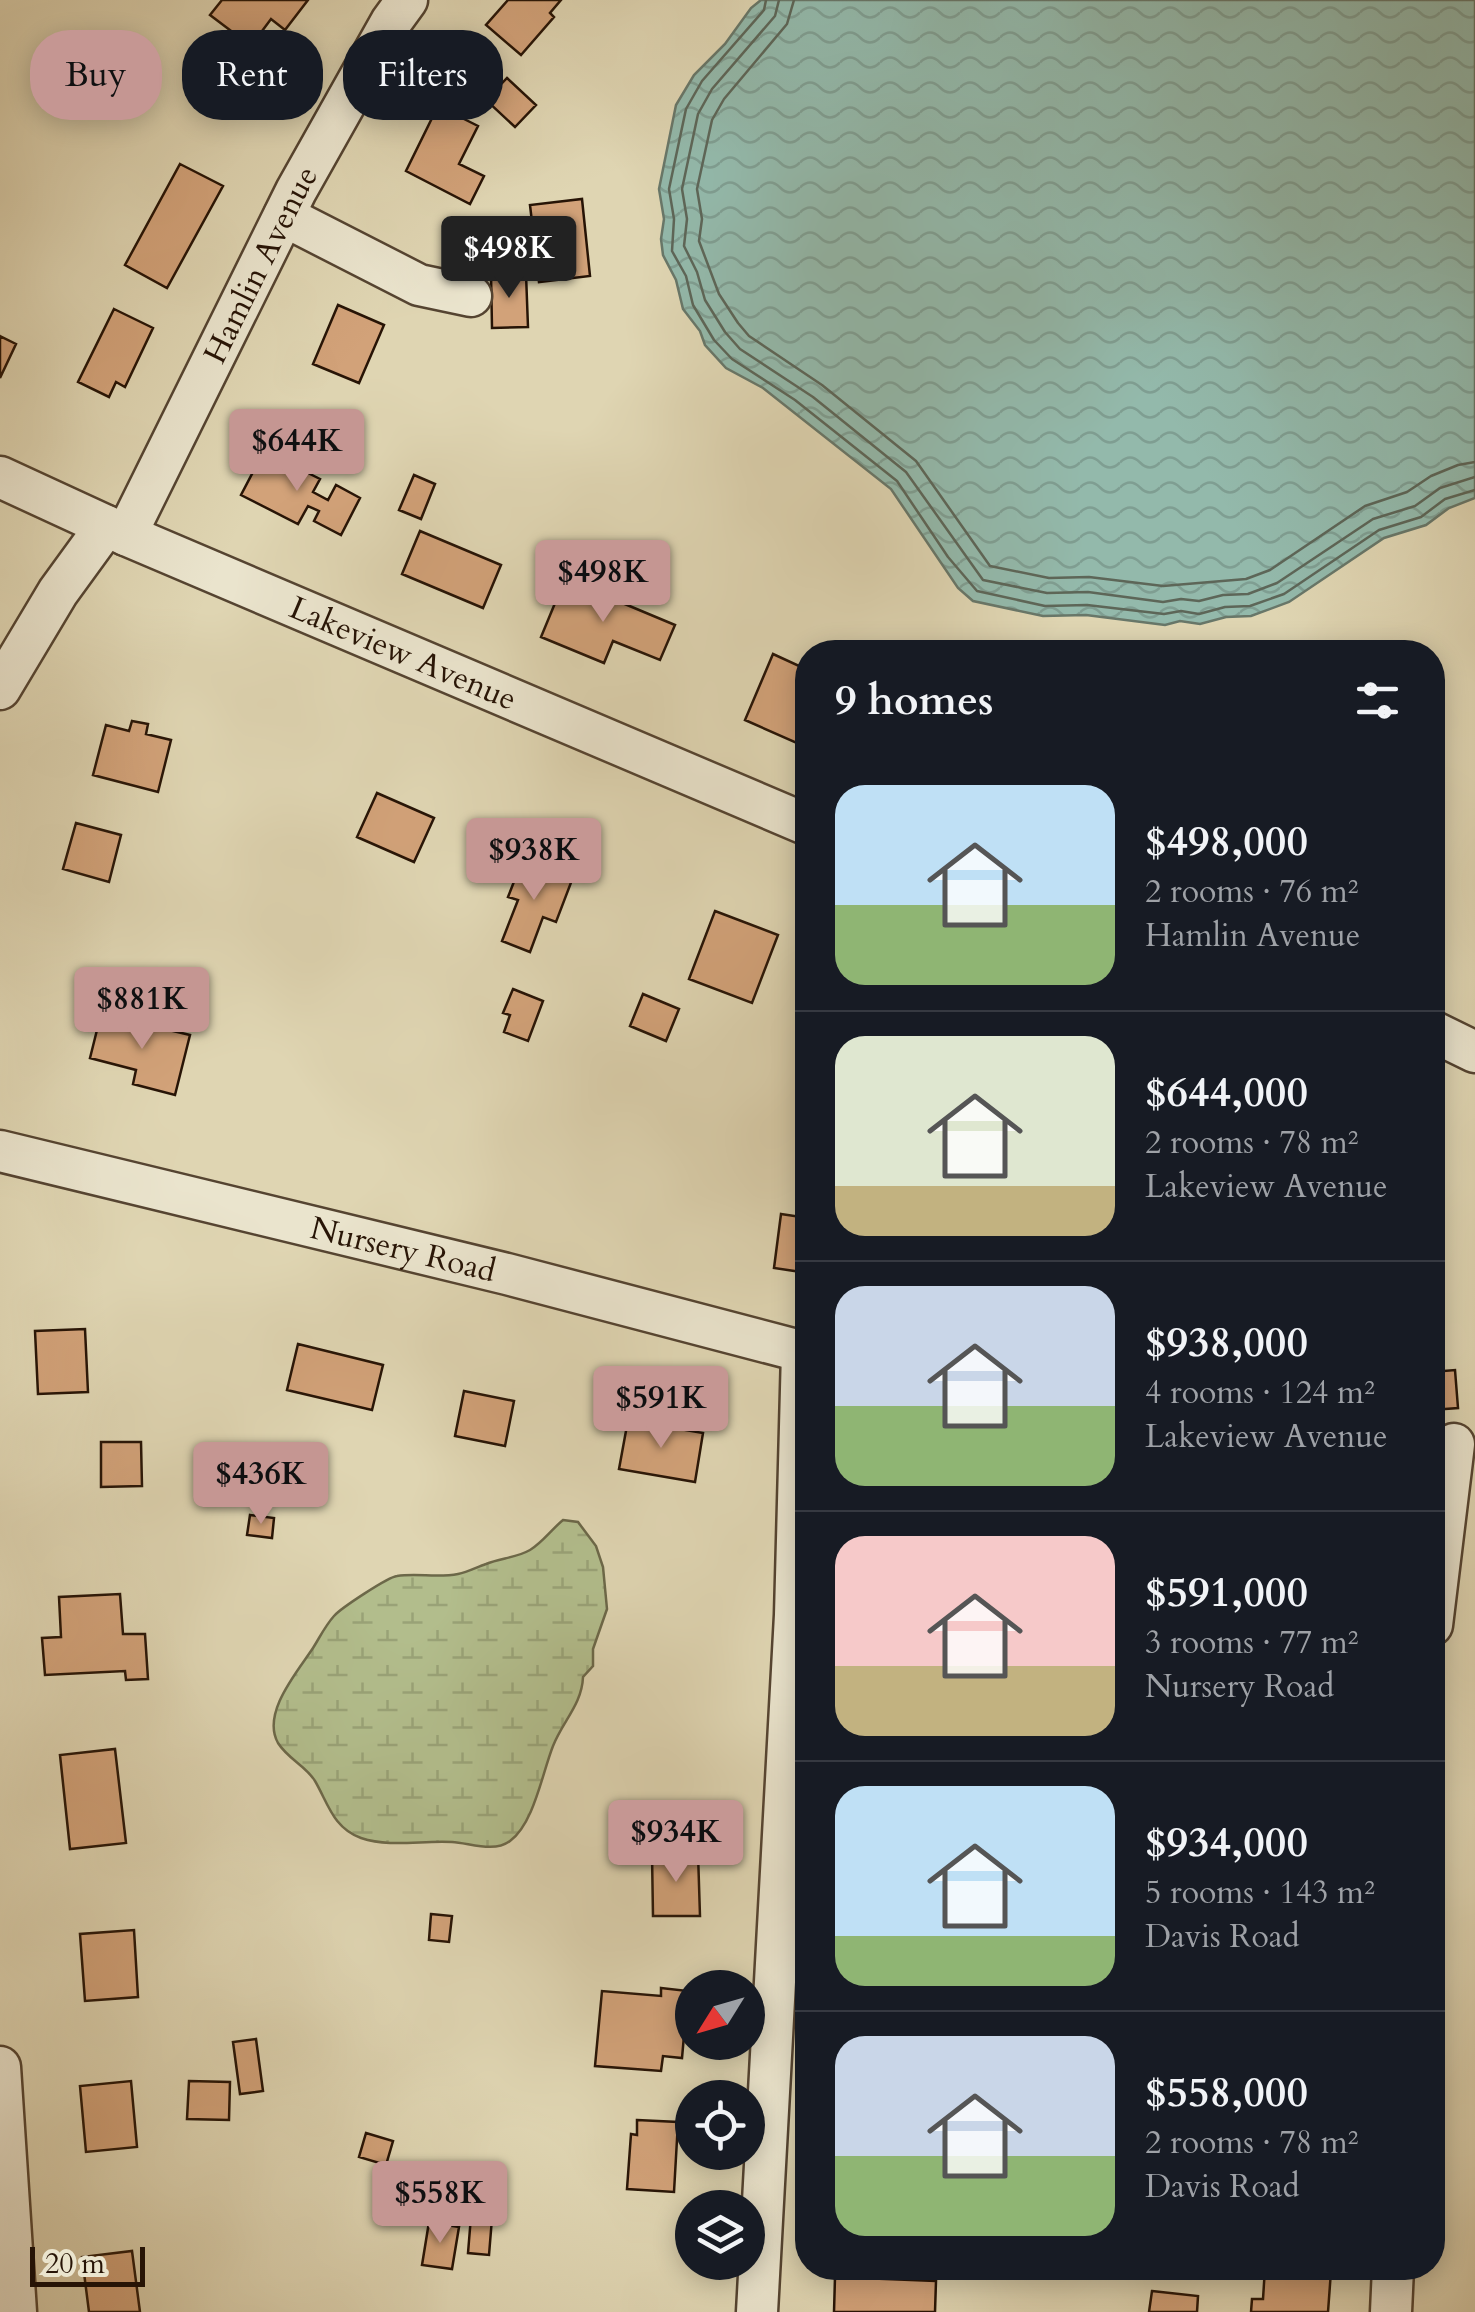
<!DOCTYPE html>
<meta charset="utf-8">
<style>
:root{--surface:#171b24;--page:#20242c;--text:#f1f3f6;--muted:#9ea1a6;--line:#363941;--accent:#c59692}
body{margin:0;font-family:Cardo,serif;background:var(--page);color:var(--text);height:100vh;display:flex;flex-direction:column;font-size:38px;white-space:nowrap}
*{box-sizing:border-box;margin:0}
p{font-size:32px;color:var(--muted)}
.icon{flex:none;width:55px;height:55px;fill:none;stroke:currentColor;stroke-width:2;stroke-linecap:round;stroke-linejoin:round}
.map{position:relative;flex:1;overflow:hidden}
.sheet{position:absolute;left:795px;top:640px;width:650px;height:1640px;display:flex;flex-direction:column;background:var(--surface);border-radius:40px;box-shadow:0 5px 25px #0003}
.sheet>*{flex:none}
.hud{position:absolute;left:30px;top:30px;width:615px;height:90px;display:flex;gap:20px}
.needle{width:65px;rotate:233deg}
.controls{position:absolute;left:675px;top:1970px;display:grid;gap:20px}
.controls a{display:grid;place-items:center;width:90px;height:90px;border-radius:50%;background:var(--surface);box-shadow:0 5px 25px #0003;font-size:50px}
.scale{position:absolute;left:30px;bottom:25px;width:115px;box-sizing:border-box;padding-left:10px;border:5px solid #271406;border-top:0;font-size:28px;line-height:35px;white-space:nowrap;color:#271406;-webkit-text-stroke:8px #eae4cd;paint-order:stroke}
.price{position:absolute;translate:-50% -85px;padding:0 22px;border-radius:10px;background:var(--accent);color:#111;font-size:32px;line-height:65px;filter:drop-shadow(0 2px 5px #0008)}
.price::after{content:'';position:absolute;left:50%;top:60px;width:30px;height:22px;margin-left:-15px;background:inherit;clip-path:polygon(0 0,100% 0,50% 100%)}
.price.current{background:#222;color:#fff}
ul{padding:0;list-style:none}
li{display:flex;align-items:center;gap:30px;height:250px;padding:0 40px}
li+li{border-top:2px solid var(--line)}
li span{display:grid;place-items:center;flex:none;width:280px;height:200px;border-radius:30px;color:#555}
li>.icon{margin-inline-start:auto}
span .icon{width:120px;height:120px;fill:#fffc;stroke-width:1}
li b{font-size:42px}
h2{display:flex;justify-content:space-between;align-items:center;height:120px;padding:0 40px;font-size:42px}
.tag{padding:0 35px;border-radius:40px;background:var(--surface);box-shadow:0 5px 25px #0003;font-size:35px;line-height:90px}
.tag.current{background:var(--accent);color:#111}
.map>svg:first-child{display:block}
.wetland{fill:url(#wetland-marsh);stroke:#6c6849;stroke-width:2.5}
.water{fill:url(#water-waves);stroke:#687769;stroke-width:2.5}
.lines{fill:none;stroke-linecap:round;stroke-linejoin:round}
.shore{stroke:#5d6658;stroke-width:2.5}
.building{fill:#d2a279;stroke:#271406;stroke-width:2.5}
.minor-casing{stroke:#554431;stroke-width:45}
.minor{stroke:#eae4cd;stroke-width:40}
.labels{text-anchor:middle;stroke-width:8;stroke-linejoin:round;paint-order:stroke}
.street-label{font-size:32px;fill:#271406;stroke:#eae4cd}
</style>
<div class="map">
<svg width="1475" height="2312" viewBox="0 0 1475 2312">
<defs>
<pattern id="wetland-marsh" width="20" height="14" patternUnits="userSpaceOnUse" patternTransform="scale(2.5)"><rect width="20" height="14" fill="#b2bd8c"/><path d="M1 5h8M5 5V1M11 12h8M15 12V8" fill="none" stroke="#99a277"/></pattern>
<pattern id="water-waves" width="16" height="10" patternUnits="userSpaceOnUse" patternTransform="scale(2.5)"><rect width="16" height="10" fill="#93b9ab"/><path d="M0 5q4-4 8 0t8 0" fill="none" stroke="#7f9e92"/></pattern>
</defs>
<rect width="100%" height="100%" fill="#dfd5b2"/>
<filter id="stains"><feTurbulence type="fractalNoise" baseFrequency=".002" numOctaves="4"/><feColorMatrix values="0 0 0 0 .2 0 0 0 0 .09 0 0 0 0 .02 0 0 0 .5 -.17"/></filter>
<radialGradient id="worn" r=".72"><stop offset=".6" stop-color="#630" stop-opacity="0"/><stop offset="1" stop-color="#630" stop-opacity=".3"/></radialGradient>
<!-- wetland -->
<path class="wetland" d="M563,1520L578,1522L596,1546L603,1567L607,1609L593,1649V1666L583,1677C582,1704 563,1721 553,1746C542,1774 534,1823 510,1841C494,1853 470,1843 452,1842C422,1840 391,1848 361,1838C333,1828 328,1803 315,1781C306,1766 288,1759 278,1743C261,1713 298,1671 313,1648C320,1637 325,1626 334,1616C341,1608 388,1577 397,1576C417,1573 438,1578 458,1574C468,1572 477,1567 486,1564C500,1558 516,1558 530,1550C542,1543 552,1529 563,1520Z"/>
<!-- water -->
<path class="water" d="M761,0H1475V498L1449,508L1426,525L1384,538L1289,602L1251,616L1226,617L1200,624L1180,621L1165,625L1086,615L1043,616L973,601L958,588L891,489L763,388L726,368L705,345L700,331L683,309L676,280L663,255L661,239L664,219L659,189L676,105L694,75L725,44L751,8Z"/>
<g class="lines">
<!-- shore -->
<path class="shore" d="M766,0L764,10L702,81L686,109L669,189L674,219L672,251L686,276L693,305L714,340L732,359L795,400L897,481L948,557L977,591L1045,606L1087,605L1164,614L1181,611L1199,614L1225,607L1250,606L1284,594L1379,530L1421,517L1445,499L1475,490
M779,0L775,16L712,89L698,114L682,189L687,219L684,246L697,272L705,300L725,332L740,349L813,397L906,472L983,580L1047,593L1088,592L1163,602L1181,599L1199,601L1223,595L1248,594L1277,583L1373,519L1415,506L1440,488L1475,477
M794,0L787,24L724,99L712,120L697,189L702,219L699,241L719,294L738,323L749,336L822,385L916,461L990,566L1049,578L1089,577L1163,586L1246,579L1270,570L1365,506L1407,492L1431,476L1458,465L1475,462"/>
</g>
<!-- building -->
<path class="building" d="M222,0H308L285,30L271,19L251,46L210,15Z
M508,0H561L550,13L554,17L521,55L486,25Z
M507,78L536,105L515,127L486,100Z
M438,106L478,126L459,164L484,176L470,204L406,171Z
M180,164L223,186L167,288L125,265Z
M582,199L590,276L539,282L530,205Z
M491,274H526L528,327L492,328Z
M338,305L384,325L359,383L313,364Z
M114,309L153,328L125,387L116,382L109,397L78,382Z
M0,336L16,344L0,378Z
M264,451L320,479L313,492L328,500L336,485L360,498L341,535L314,521L319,511L308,506L298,524L241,495Z
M414,475L435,484L421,519L399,510Z
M420,531L501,565L483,608L402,574Z
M565,579L675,625L660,660L613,641L604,663L541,637Z
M773,654L808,670V730L799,744L745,720Z
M132,721L148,724L146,734L171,740L158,792L93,775L106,725L129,731Z
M377,793L434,818L414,862L357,837Z
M76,823L121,835L109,882L63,869Z
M522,861L572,880L556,922L543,917L530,952L502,941L518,900L508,897Z
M715,911L778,935L752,1003L689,979Z
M513,989L543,1001L528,1041L504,1032L510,1015L503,1013Z
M643,994L679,1009L666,1041L630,1026Z
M101,1014L190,1035L175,1095L133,1084L136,1070L90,1058Z
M781,1214L808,1218V1273L774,1268Z
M85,1329L88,1392L38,1394L35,1331Z
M298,1344L383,1365L372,1410L287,1390Z
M1455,1370L1458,1408L1432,1410V1372Z
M464,1391L514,1401L505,1446L455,1436Z
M628,1420L703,1433L695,1482L619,1469Z
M101,1442H141L142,1486L101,1487Z
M250,1515L274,1518L272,1538L247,1535Z
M120,1594L123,1634H145L148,1679L126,1680L125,1671L45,1675L42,1638L61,1637L59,1597Z
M115,1749L126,1843L70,1849L60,1755Z
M698,1853L700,1916H653L652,1854Z
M431,1914L452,1916L449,1942L429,1940Z
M134,1930L138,1997L85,2001L80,1934Z
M661,1988L688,1991L682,2058L663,2056L661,2071L595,2066L602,1991L661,1996Z
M256,2039L263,2091L240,2094L233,2042Z
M131,2081L137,2147L86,2152L80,2086Z
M189,2081L230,2082L229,2120L187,2119Z
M637,2120L678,2122L674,2192L627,2189L631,2134L637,2135Z
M366,2133L393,2141L386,2165L359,2157Z
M472,2204L493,2206L489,2255L468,2253Z
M429,2222L459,2227L452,2269L422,2265Z
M132,2251L140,2312H89L82,2257Z
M1265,2268L1331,2271L1328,2312H1251L1252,2299H1263Z
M835,2277L936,2281L935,2312H834Z
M1152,2291L1198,2296L1197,2312H1149Z"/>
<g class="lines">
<!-- minor casing -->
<g class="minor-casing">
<g id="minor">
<path d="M284,216L419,285L471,296"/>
<path id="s1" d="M0,477L126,535L808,825"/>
<path id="s2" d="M126,535L296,191L391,22L407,0"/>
<path d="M0,689L58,592L106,526"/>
<path d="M1432,1031L1475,1052"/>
<path id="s3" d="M0,1151L507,1274L808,1353"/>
<path d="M1432,1625L1454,1444"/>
<path d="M0,2067L16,2312"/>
<path d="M757,2312L795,1615L802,1352"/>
<path d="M1391,2312L1393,2268"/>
</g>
</g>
<!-- minor -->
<use href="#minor" class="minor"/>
</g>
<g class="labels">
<!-- street labels -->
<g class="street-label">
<text dy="11" stroke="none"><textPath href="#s2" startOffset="302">Hamlin Avenue</textPath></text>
<text dy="11" stroke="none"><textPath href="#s1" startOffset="440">Lakeview Avenue</textPath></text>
<text dy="11" stroke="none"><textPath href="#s3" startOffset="415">Nursery Road</textPath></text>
</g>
</g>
<rect width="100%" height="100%" filter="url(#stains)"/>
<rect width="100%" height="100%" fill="url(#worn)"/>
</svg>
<div class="controls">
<a><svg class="needle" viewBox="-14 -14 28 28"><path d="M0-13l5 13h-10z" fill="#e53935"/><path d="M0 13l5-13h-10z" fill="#9ea1a6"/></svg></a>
<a><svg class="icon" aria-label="locate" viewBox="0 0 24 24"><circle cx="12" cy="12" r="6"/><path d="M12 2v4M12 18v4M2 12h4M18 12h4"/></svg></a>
<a><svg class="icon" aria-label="layers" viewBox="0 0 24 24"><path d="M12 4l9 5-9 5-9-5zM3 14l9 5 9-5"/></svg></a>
</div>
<div class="scale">20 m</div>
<b class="price current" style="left:509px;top:301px">$498K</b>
<b class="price" style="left:297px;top:494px">$644K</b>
<b class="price" style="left:603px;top:625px">$498K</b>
<b class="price" style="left:534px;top:903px">$938K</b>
<b class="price" style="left:142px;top:1052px">$881K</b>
<b class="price" style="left:661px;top:1451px">$591K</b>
<b class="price" style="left:261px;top:1527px">$436K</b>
<b class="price" style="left:676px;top:1885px">$934K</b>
<b class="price" style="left:440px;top:2246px">$558K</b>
<div class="hud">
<a class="tag current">Buy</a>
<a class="tag">Rent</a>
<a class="tag">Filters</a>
</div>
<section class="sheet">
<h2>9 homes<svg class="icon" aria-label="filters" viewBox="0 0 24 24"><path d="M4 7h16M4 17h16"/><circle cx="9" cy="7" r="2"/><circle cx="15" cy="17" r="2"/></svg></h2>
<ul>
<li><span style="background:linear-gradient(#bfe0f5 60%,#8fb573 0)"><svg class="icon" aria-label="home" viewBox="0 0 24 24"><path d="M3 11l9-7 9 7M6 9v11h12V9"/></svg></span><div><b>$498,000</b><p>2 rooms · 76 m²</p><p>Hamlin Avenue</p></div></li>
<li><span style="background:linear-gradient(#dfe7d0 75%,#c2b280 0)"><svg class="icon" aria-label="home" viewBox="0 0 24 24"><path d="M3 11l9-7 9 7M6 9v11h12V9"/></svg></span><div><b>$644,000</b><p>2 rooms · 78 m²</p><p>Lakeview Avenue</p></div></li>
<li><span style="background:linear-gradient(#c9d6e8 60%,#8fb573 0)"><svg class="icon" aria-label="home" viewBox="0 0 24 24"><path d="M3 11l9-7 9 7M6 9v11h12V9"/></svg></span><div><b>$938,000</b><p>4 rooms · 124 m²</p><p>Lakeview Avenue</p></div></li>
<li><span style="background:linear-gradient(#f6c9c9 65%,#c2b280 0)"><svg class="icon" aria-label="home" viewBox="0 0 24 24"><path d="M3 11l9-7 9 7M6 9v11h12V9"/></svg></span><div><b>$591,000</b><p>3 rooms · 77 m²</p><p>Nursery Road</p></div></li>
<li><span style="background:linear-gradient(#bfe0f5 75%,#8fb573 0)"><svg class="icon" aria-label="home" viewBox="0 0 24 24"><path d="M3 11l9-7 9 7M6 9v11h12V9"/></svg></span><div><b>$934,000</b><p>5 rooms · 143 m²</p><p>Davis Road</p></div></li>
<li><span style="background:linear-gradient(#c9d6e8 60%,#8fb573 0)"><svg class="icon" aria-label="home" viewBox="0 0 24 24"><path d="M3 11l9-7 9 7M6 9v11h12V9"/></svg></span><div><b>$558,000</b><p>2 rooms · 78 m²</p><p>Davis Road</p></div></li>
</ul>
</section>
</div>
